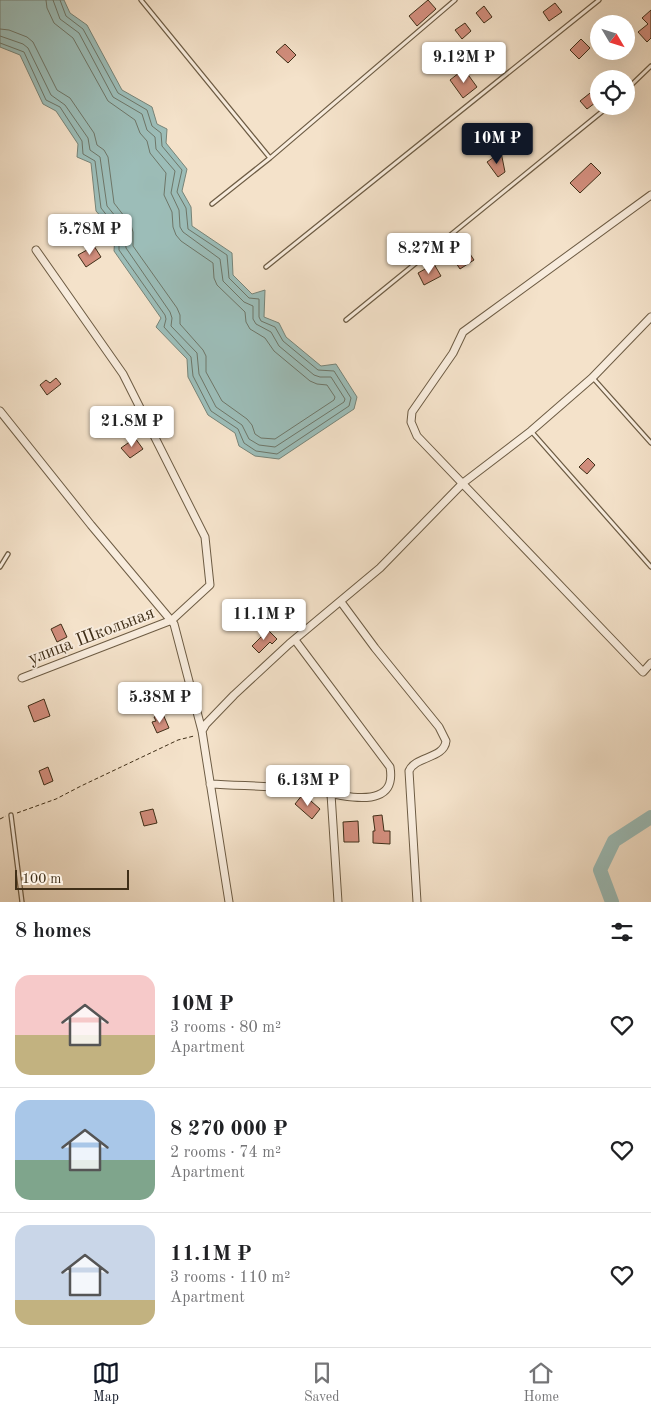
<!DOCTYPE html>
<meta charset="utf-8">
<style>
:root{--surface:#fff;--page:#f2f2f2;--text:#202124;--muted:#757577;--line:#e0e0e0;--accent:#111827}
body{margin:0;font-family:"Old Standard TT",serif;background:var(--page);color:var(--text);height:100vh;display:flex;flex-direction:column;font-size:19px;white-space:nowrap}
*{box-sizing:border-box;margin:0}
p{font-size:16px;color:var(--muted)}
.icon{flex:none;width:28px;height:28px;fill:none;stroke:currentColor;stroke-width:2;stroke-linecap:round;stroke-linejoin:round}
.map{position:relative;height:902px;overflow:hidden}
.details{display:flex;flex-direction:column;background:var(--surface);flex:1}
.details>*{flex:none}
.needle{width:32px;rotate:128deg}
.controls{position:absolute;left:590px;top:15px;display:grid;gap:10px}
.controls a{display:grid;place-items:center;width:45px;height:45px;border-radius:50%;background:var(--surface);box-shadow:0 5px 20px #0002;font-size:25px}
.scale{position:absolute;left:15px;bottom:12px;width:114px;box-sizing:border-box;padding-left:5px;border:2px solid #402f18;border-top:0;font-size:14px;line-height:18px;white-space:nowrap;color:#402f18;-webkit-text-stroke:4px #f8ecdd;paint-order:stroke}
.price{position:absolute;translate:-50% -42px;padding:0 11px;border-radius:5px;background:#fff;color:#222;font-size:16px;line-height:32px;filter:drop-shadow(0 1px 2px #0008)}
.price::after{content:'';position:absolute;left:50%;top:30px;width:15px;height:11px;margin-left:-8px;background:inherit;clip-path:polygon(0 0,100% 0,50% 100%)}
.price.selected{background:var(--accent);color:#fff}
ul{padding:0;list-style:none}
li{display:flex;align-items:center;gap:15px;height:125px;padding:0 15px}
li+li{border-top:1px solid var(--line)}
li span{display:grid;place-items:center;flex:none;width:140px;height:100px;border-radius:15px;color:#555}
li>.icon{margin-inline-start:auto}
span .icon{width:60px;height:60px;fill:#fffc;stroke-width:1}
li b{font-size:21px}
h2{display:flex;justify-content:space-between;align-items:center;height:60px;padding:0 15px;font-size:21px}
.dock{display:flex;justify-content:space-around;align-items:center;height:70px;border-top:1px solid var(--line);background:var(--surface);font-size:14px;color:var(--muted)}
.dock a{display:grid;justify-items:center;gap:2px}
.dock .selected{color:var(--accent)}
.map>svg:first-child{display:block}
.water{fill:#9cbdb8;stroke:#778478}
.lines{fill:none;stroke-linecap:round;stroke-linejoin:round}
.shore{stroke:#6e7668;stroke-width:1}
.river{stroke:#9cbdb8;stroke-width:14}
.building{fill:#d18d7c;stroke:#402f18}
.lane-casing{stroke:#6d5c44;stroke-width:5.5}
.street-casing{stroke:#6d5c44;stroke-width:9}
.path{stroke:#402f18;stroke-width:1;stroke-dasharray:4 2.5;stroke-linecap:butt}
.lane{stroke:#f8ecdd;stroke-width:3}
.street{stroke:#f8ecdd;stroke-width:7}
.labels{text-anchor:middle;stroke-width:4;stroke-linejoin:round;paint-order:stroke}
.street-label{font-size:18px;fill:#402f18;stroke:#f8ecdd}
</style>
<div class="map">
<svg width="651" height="902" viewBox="0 0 651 902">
<rect width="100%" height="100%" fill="#f4e2ca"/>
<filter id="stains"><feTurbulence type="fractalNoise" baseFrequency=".004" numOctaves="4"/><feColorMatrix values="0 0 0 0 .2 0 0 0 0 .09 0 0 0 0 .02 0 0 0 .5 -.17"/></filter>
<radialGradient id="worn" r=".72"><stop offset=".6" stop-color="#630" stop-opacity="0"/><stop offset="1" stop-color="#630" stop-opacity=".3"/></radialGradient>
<!-- water -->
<path class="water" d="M0,0H64L70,13L87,25L122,90L152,107L157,124L167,129L166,143L187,169L182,191L191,207L192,226L232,253L233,275L252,294L265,290L264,317L279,323L286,337L321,366L336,364L357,397L354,409L279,459L255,456L239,446L235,433L208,415L188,377L187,359L156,327L161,318L114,251L115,233L96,211L91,163L77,157L78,144L56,111L43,104L20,55L0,47Z"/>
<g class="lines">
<!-- shore -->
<path class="shore" d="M0,29L9,30L27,37L33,42L57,90L70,98L94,133L97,145L104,150L108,157L114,203L131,225L133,232V246L177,308L180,315V324L203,350L206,356V372L222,401L247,419L252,425L255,434L261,438L275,439L334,400L335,397L327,385L317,384L310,381L274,351L265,338L250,329L246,322L245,312L217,285L214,278L213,263L181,241L176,235L173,227L172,212L164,195L166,173L150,153L147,141L140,133L135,120L108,101L73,38L54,23L47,8L46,0
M0,36L23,44L28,48L51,95L65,105L88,138L90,150L100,157L107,206L125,228L126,248L170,312L172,318L171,326L197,353L199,374L216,407L242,425L249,439L259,445L275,447L344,402L345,399L331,377H320L314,375L279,346L271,332L256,324L253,319V306L244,302L223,281L220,259L183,232L180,227L179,210L171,193L175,171L156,149L155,137L147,130L142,114L113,97L79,33L60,19L53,0
M0,43L24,52L46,100L60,107L82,141L83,154L95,161L101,208L119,231V250L165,315L166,319L164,327L191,357L193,376L211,411L238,429L244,443L256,451L277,454L349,406L351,398L334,371L318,370L283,341L275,327L261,321L259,317V299L249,298L229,278L227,255L188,229L186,208L177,192L182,170L162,146L161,133L152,126L147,110L118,93L83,29L66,16L60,0"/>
<!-- river -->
<path class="river" d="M612,902L600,870L614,841L651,817"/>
</g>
<!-- building -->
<path class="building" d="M428,0L436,9L417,26L409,16Z
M555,3L562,12L549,21L543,12Z
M484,6L492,17L484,23L476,13Z
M651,10V38L647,42L638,32L648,24L642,18Z
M465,23L471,31L462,39L455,30Z
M581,39L590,48L579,59L570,50Z
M285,44L296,55L288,63L276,52Z
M464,69L477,87L463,98L450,80Z
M599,86V100L587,109L580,101Z
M501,152L505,172L498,177L487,162Z
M591,163L601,173L580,193L570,183Z
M464,245L474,260L460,269L450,254Z
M94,246L101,257L86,267L78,255Z
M434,264L441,276L424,285L418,273Z
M56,378L61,384L47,395L40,385L46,380L50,383Z
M135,438L143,449L130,458L121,448Z
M588,458L595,465L587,474L579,467Z
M61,624L67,637L57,642L51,629Z
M268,630L277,639L272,644L270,642L259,653L252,646Z
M44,699L50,716L34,722L28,706Z
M163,714L169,728L157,733L152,722L156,721L154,717Z
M48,767L53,781L44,785L39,771Z
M303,794L320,809L312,819L295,804Z
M153,809L157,823L144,826L140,812Z
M382,815L384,831H390V844L373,843V831H375L373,816Z
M358,821L359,842H344L343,822Z"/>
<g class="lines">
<!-- lane casing -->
<g class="lane-casing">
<path id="lane" d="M141,0L270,158
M626,90L651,66
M212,204L270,158L455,0
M266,267L599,0
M346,320L609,106
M593,378L651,443
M531,431L651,567
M0,567L8,554
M11,815L22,902"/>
</g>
<!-- street casing -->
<g class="street-casing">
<path id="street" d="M651,195L463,332L453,353L412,412L411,422L417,436L643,672L651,663
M0,411L91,525L174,624L202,731L229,902
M341,602L375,648L439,727L446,741C444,759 415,756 409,771L417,902
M22,678L172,620L210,585L205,537L123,374L36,250
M202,731L206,724L234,695L289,644L380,568L463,483L531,431L592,378L651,317
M210,784C244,786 280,786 314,790C331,793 361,802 378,795C391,790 392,779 390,767L295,640
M331,794L338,902"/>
</g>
<!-- path -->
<path class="path" d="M17,813L56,799L81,786L178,740L194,736
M0,819L6,816"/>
<!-- lane -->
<use href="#lane" class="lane"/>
<!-- street -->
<use href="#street" class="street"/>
</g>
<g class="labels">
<!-- street labels -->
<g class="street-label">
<text transform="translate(91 635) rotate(-21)" y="6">улица Школьная</text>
</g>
</g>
<rect width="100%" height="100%" filter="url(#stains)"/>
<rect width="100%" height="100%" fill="url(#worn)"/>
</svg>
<div class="controls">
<a><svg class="needle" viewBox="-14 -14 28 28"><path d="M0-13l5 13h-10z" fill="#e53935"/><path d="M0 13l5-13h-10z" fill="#757577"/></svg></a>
<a><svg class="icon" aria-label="locate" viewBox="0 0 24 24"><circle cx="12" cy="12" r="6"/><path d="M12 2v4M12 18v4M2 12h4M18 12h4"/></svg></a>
</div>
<div class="scale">100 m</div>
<b class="price" style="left:464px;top:84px">9.12M ₽</b>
<b class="price selected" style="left:497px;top:165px">10M ₽</b>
<b class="price" style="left:90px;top:256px">5.78M ₽</b>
<b class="price" style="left:429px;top:275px">8.27M ₽</b>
<b class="price" style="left:132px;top:448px">21.8M ₽</b>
<b class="price" style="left:264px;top:641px">11.1M ₽</b>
<b class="price" style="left:160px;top:724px">5.38M ₽</b>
<b class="price" style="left:308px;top:807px">6.13M ₽</b>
</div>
<section class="details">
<h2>8 homes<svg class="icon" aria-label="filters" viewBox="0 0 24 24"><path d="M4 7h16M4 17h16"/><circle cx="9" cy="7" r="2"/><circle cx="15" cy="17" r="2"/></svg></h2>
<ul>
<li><span style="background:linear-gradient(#f6c9c9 60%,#c2b280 0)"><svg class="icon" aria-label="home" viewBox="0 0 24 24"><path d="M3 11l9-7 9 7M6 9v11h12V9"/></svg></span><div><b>10M ₽</b><p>3 rooms · 80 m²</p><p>Apartment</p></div><svg class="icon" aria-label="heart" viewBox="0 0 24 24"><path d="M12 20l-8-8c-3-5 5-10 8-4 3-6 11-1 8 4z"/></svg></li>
<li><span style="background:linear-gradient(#a9c7e8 60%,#7fa58c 0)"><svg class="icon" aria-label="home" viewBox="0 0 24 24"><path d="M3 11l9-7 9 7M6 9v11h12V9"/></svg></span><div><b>8 270 000 ₽</b><p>2 rooms · 74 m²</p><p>Apartment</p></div><svg class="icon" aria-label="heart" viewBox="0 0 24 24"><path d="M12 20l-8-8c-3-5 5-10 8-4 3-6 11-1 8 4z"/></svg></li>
<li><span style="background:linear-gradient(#c9d6e8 75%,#c2b280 0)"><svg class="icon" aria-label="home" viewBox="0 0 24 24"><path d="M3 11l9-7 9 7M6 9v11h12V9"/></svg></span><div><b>11.1M ₽</b><p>3 rooms · 110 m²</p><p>Apartment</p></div><svg class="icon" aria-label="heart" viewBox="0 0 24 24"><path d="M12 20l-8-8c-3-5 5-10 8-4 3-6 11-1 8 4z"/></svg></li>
</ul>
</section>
<nav class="dock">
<a class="selected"><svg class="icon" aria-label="map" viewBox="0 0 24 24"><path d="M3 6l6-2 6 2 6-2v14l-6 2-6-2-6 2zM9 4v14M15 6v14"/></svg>Map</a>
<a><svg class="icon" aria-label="saved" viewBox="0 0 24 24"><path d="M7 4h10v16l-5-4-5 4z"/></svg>Saved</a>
<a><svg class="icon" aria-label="home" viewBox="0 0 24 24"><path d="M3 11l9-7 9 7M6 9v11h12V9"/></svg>Home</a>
</nav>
